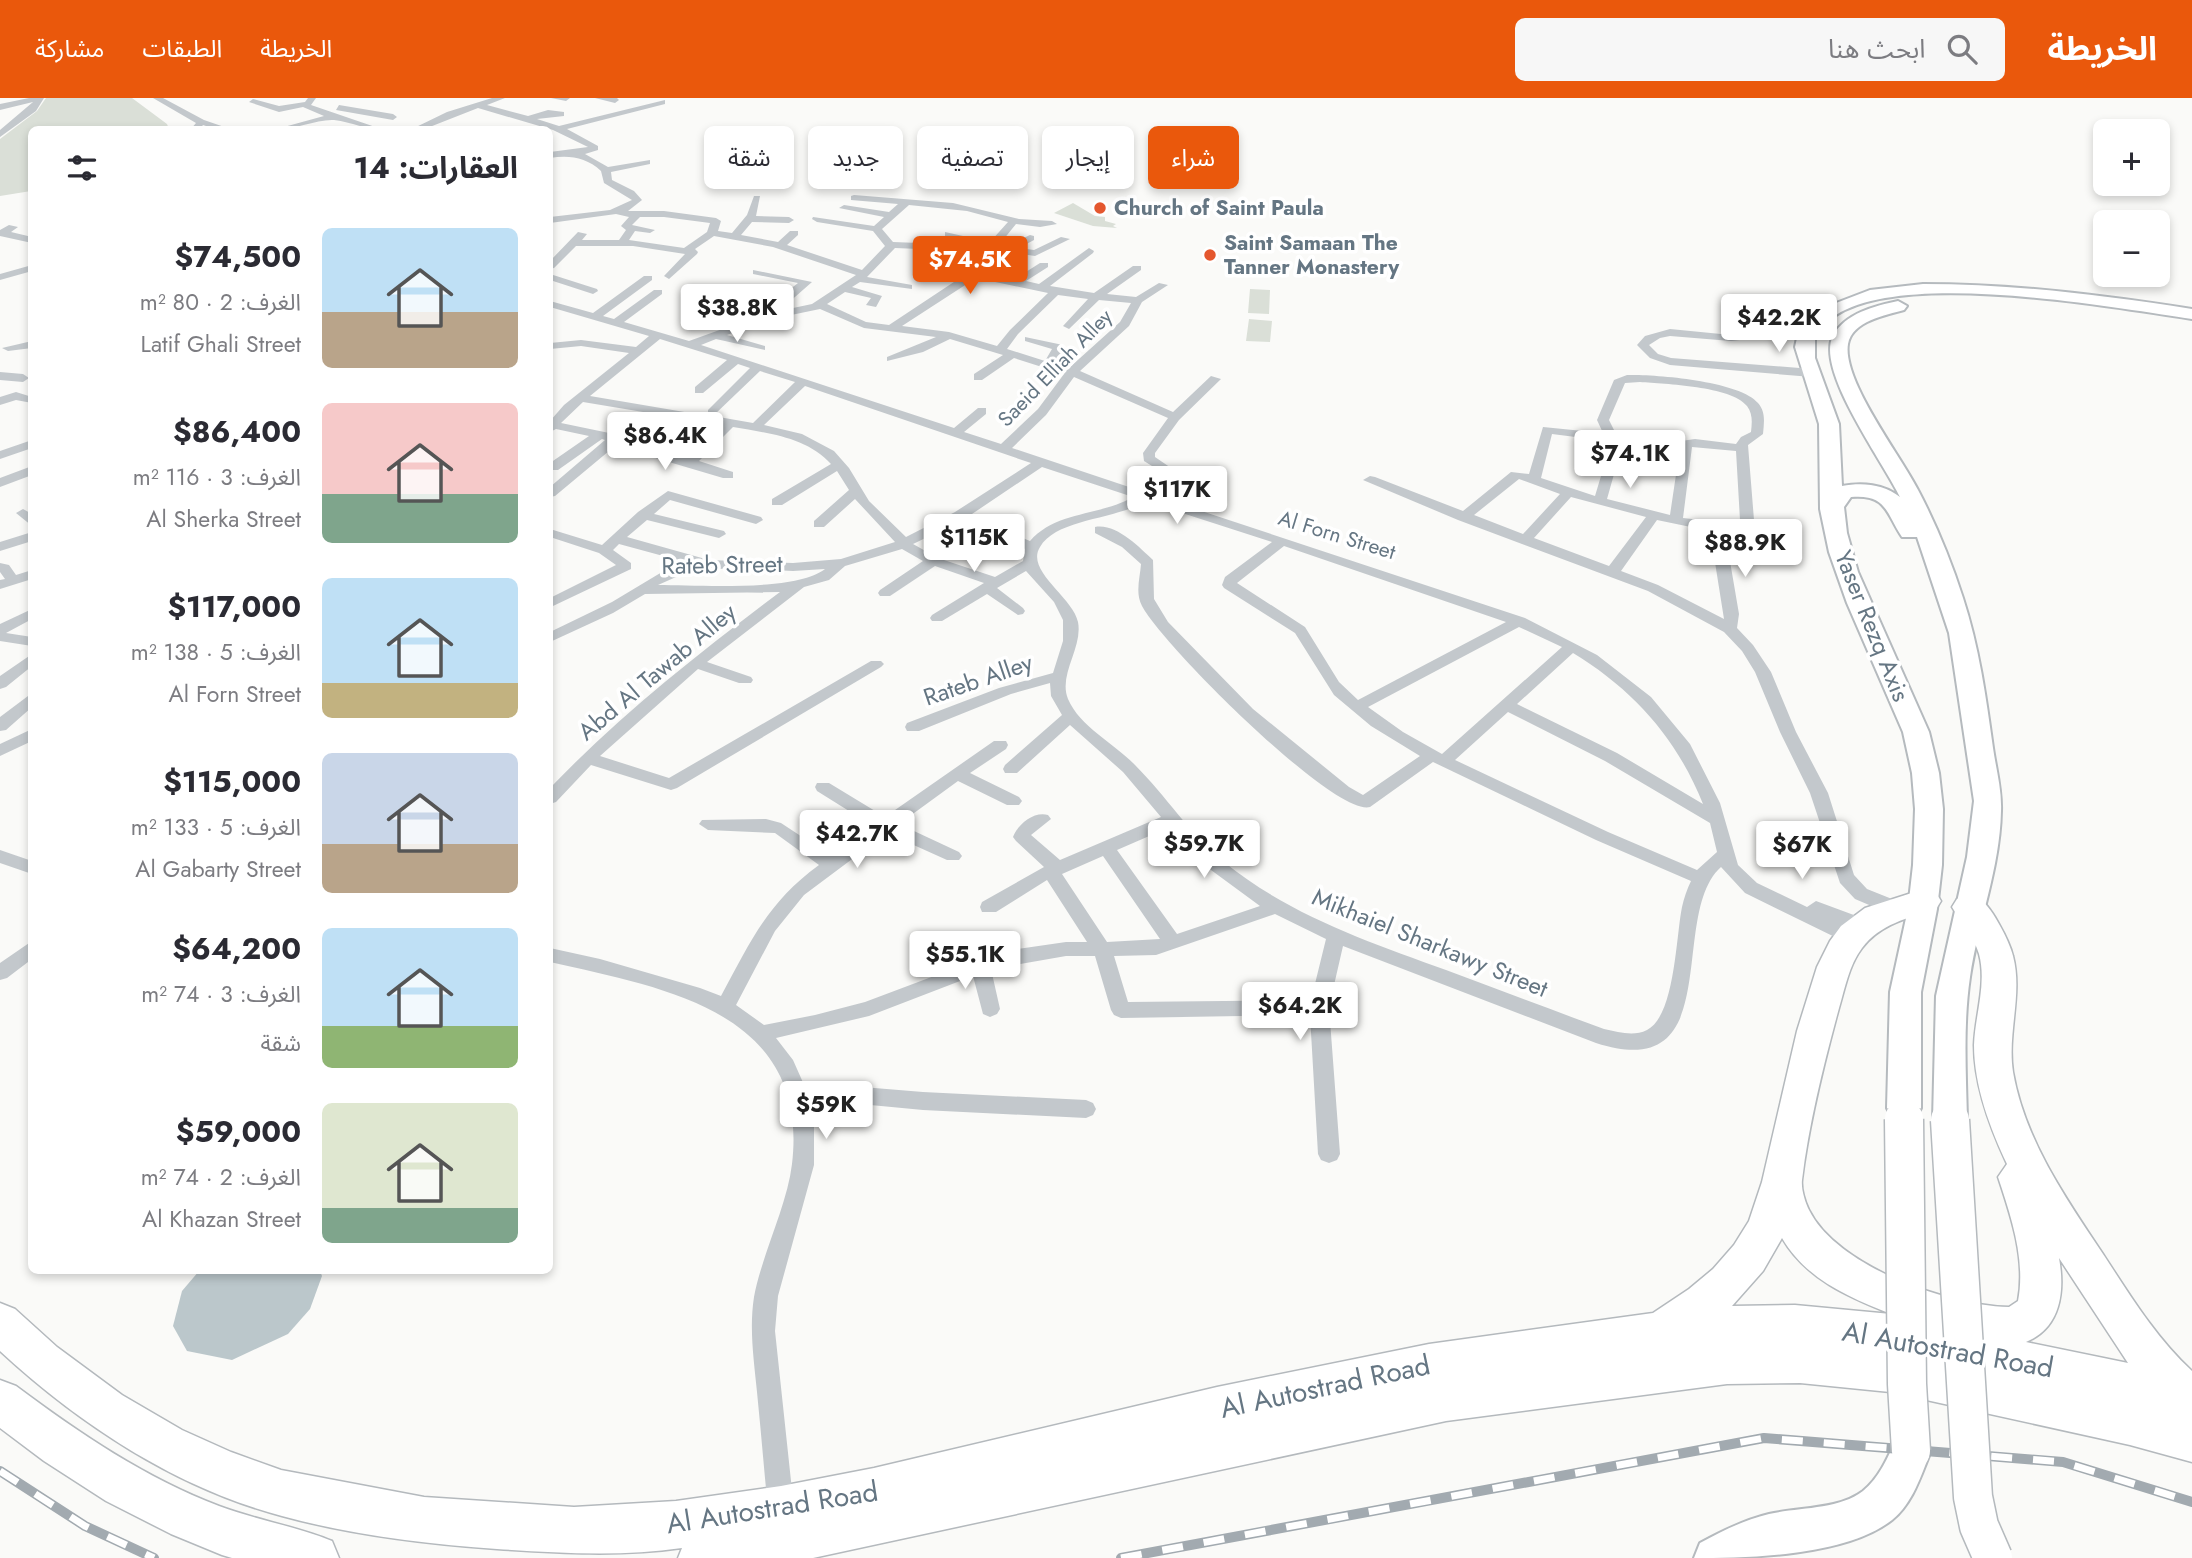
<!DOCTYPE html>
<html lang="ar">
<meta charset="utf-8">
<style>
:root{--surface:#fff;--page:#f7f7f7;--text:#2b2b33;--muted:#7c7c81;--accent:#ea580c}
body{margin:0;font-family:Jost,"Noto Sans Arabic",sans-serif;background:var(--page);color:var(--text);direction:rtl;height:100vh;display:flex;flex-direction:column;font-size:26px;white-space:nowrap}
*{box-sizing:border-box;margin:0}
p{font-size:23px;color:var(--muted)}
.icon{flex:none;width:38px;height:38px;fill:none;stroke:currentColor;stroke-width:2;stroke-linecap:round;stroke-linejoin:round}
.map{position:relative;flex:1;overflow:hidden;direction:ltr}
.sheet{position:absolute;left:28px;top:28px;width:525px;height:1148px;display:flex;flex-direction:column;background:var(--surface);border-radius:10px;box-shadow:0 4px 10px #0003;direction:rtl}
.sheet>*{flex:none}
.top-card{position:absolute;left:574px;top:28px;width:665px;height:63px;direction:rtl;display:flex;gap:14px}
.tools{position:absolute;left:2093px;top:21px;display:grid;gap:14px}
.tools a{display:grid;place-items:center;width:77px;height:77px;border-radius:10px;background:var(--surface);box-shadow:0 4px 10px #0003;font-size:35px}
.price{position:absolute;translate:-50% -60px;padding:0 16px;border-radius:7px;background:#fff;color:#222;font-size:23px;line-height:46px;filter:drop-shadow(0 2px 4px #0008)}
.price::after{content:'';position:absolute;left:50%;top:42px;width:21px;height:16px;margin-left:-10px;background:inherit;clip-path:polygon(0 0,100% 0,50% 100%)}
.price.on{background:var(--accent);color:#fff}
ul{padding:0;list-style:none}
li{display:flex;align-items:center;gap:21px;height:175px;padding:0 35px}
li span{display:grid;place-items:center;flex:none;width:196px;height:140px;border-radius:10px;color:#555}
li>.icon{margin-inline-start:auto}
span .icon{width:84px;height:84px;fill:#fffc;stroke-width:1}
li b{font-size:30px}
h2{display:flex;justify-content:space-between;align-items:center;height:84px;padding:0 35px;font-size:30px}
.tag{padding:0 24px;border-radius:10px;background:var(--surface);box-shadow:0 4px 10px #0003;font-size:24px;line-height:63px}
.tag.on{background:var(--accent);color:#fff}
header{display:flex;align-items:center;gap:42px;box-sizing:border-box;height:98px;padding:0 35px;background:var(--accent);color:#fff}
header strong{font-size:33px}
nav{display:flex;gap:38px;margin-inline-start:auto;font-size:24px}
.search{width:490px;height:63px;background:var(--page);display:flex;align-items:center;gap:18px;box-sizing:border-box;padding:0 24px;border-radius:10px;color:var(--muted);font-size:26px}
.map>svg:first-child{display:block}
.green{fill:#dadfd7}
.water{fill:#bbc7cb}
.lines{fill:none;stroke-linecap:round;stroke-linejoin:round}
.primary-casing{stroke:#b5babe;stroke-width:4}
.highway-casing{stroke:#b4b9bd;stroke-width:3}
.street{fill:#c3c8cc;fill-rule:evenodd}
.primary{fill:#fff;fill-rule:evenodd}
.highway{fill:#fff;fill-rule:evenodd}
.rail-casing{stroke:#a2aab0;stroke-width:10}
.rail{stroke:#fff;stroke-width:7;stroke-dasharray:21;stroke-linecap:butt}
.primary-bridge-far1-casing{stroke:#b5babe;stroke-width:33;stroke-linecap:butt}
.primary-bridge-casing{stroke:#b5babe;stroke-width:41;stroke-linecap:butt}
.primary-bridge-far1{stroke:#fff;stroke-width:30}
.primary-bridge{stroke:#fff;stroke-width:38}
.poi-dot{fill:#e4572e;stroke:#fff;stroke-width:2.5}
.labels{text-anchor:middle;stroke-width:7;stroke-linejoin:round;paint-order:stroke}
.far-poi-label{font-size:21px;font-weight:bold;fill:#657683;stroke:#fff;text-anchor:start}
.far-street-label{font-size:21px;fill:#657683;stroke:#fff}
.street-label{font-size:24px;fill:#657683;stroke:#fff}
.near-street-label{font-size:28px;fill:#657683;stroke:#fff}
</style>
<header>
<strong>الخريطة</strong>
<div class="search"><svg class="icon" aria-label="search" viewBox="0 0 24 24"><circle cx="10" cy="10" r="6"/><path d="M15 15l6 6"/></svg>ابحث هنا</div>
<nav><a>الخريطة</a><a>الطبقات</a><a>مشاركة</a></nav>
</header>
<div class="map">
<svg width="2192" height="1460" viewBox="0 0 2192 1460">
<rect width="100%" height="100%" fill="#fafaf8"/>
<!-- green -->
<path class="green" d="M46,0H132L167,26L169,31L32,32L31,93L0,98V41L37,13Z
M1073,105L1095,118L1105,119V123L1116,126L1113,128L1117,130L1093,128L1054,115Z
M1250,191L1270,192L1269,216L1248,215Z
M1249,221L1272,223L1270,244L1246,243Z"/>
<!-- water -->
<path class="water" d="M320,1173L322,1178L310,1211L288,1236L232,1262L187,1253L173,1228L182,1193L199,1173Z"/>
<g class="lines">
<!-- primary casing -->
<g class="primary-casing">
<path id="primary" d="M1923,186C2014,186 2102,197 2192,211V221C2110,209 1906,172 1836,217C1828,222 1821,233 1815,241V260L1839,326L1842,388C1862,384 1884,386 1900,399C1884,365 1815,272 1833,238C1845,215 1875,208 1898,203L1907,208L1904,212C1886,217 1852,223 1848,246C1842,283 1901,358 1918,392C1936,426 1951,463 1963,500C1979,549 1986,599 1993,650C1996,671 2002,692 2001,713C2000,770 1978,824 1970,879C1963,926 1966,975 1967,1022L1962,1032L1950,1036L1938,1032L1933,1022L1936,898L1967,759L1974,703L1949,535L1917,439H1902C1886,415 1887,396 1851,399L1844,409L1847,435L1858,474L1929,634L1939,675L1943,711L1942,767L1937,811L1921,894V1010L1916,1020L1904,1024L1892,1020L1887,1010L1890,894L1908,811L1913,767L1915,711L1912,675L1903,634L1847,505L1829,454L1820,411L1819,326L1795,249L1797,240L1823,210L1870,192Z
M1911,1333L1925,1339L1931,1353C1921,1377 1913,1405 1892,1422C1846,1458 1750,1460 1694,1460L1700,1445C1722,1433 1744,1422 1769,1416C1799,1409 1838,1412 1863,1393C1880,1379 1888,1359 1897,1339Z"/>
</g>
<!-- highway casing -->
<g class="highway-casing">
<path id="highway" d="M1924,791L1936,795L1941,803L1936,811C1908,820 1880,826 1862,850C1849,867 1845,890 1839,910C1824,965 1809,1024 1802,1082C1801,1091 1805,1104 1809,1112C1837,1169 1950,1208 2009,1209L2018,1203C2026,1162 2011,1118 1998,1079L2007,1066C1990,1030 1974,988 1974,947C1975,917 1987,886 1979,856C1974,839 1961,824 1952,809L1957,801C1965,798 1970,796 1978,800C1990,805 2010,844 2013,858C2023,896 2007,935 2013,974C2025,1043 2067,1102 2105,1159C2131,1199 2157,1241 2192,1273V1364L2130,1347L1890,1294L1800,1285L1727,1286L1446,1323L813,1460H678L682,1450C621,1459 558,1455 497,1451C425,1446 351,1437 282,1418C176,1390 79,1326 0,1253V1205L15,1211L57,1249L122,1297L182,1332L231,1354L281,1372L424,1399L574,1409L676,1403L781,1388L874,1370L1217,1289L1429,1246L1653,1215L1689,1191L1713,1171L1734,1147L1749,1123L1762,1084L1797,933L1817,869L1830,843L1841,828L1865,810ZM1782,1140C1806,1181 1848,1199 1891,1216L1795,1207L1732,1208L1763,1173ZM2059,1160L2128,1265L2026,1244C2061,1230 2065,1193 2059,1160Z
M0,1282L16,1288C79,1335 145,1380 219,1408C256,1422 296,1428 332,1443L339,1460H232L222,1457L171,1436L106,1403L44,1363L0,1330Z"/>
</g>
<!-- street -->
<path class="street" d="M29,0H44L36,13L0,39V32L33,4L0,12V6Z
M153,0H163L204,22L233,32H218L203,27L199,32H190L196,25Z
M308,0H316L311,7L384,32C366,32 352,24 334,22C318,21 293,32 273,32L324,18L303,9L279,14L249,4L253,1L279,8L305,4Z
M492,0H505L487,7L528,18L548,12L564,14V18L537,21L559,28L665,2V6L567,31L598,48V52L585,56L608,69L650,62V66L611,74L612,82L634,93L642,102L628,113H664L716,120L721,123L718,133L732,135L747,117L754,98H760L756,118L789,119L794,122L789,125L752,124L741,137L778,144L790,133H798V137L787,147L862,172L885,148L873,133L817,124L812,121L813,119L874,128L884,119L839,110L844,107L889,114L898,106L851,102V98L854,97L953,105L1019,121L1052,123L1057,126L1040,129L1016,126L999,147L1006,148L1030,137L1034,138V142L1019,150L1034,152L1061,139L1070,141L1035,158L994,152L984,164L980,174L1015,181L1040,165H1048V169L1026,183L1039,186L1089,150L1094,153L1093,155L1050,188L1094,195L1133,168H1141V172L1107,196L1136,199L1159,185L1168,187L1142,204L1129,228L1080,273L1173,314L1211,278L1221,281L1179,322L1155,355V359L1174,372L1171,380L1153,397L1525,520L1597,557L1651,599L1690,646L1720,705L1738,767L1757,785L1807,809L1816,803L1870,823L1872,828L1870,833L1863,835L1855,832L1861,839L1859,844H1845L1745,795L1721,769C1667,817 1729,988 1596,945L1343,848L1329,909L1340,1056L1337,1062L1329,1065L1321,1062L1318,1056L1310,917L1121,920L1114,917L1111,912L1095,858H1066L991,871L1000,911L997,916L990,919L983,916L973,878L869,918L776,940L793,962L809,998L838,987L923,994L1086,1002L1093,1005L1096,1011L1093,1017L1086,1020L923,1012L839,1004L814,1015V1067L778,1198L775,1233L794,1411L790,1420L781,1424L772,1420L768,1411C764,1372 761,1333 757,1294C754,1263 749,1231 754,1199C762,1156 787,1108 792,1066C810,913 664,890 550,864V850L600,861L700,890L721,898C751,843 767,805 819,767L775,735L708,732L699,726L702,722L766,721L781,725L831,758L873,728L817,693L815,689L817,685H829L885,719L994,643H1006L1008,647L1006,651L970,675L1019,699L1022,703L1019,707H1007L958,683L899,726L959,754L962,758L959,762H947L887,735L804,797L775,833L736,907L764,927L815,917L865,904L998,854L1066,844H1087L1047,782L996,814H982L980,809L982,804L1044,769L1016,743L1013,739C1018,726 1034,713 1048,717L1051,721L1031,737L1060,762L1161,719L1123,674L1070,627L1017,675H1005L1003,671L1005,667L1062,617L1051,598L1050,585L1011,596L919,633H907L905,629L907,625L999,590L1053,575L1063,543V522L1054,504L1026,473L997,490L1023,510L1025,513L1023,516L1018,517L987,496L942,523H932L930,520L932,517L984,485L935,468L890,498H880L878,495L880,492L923,463L902,451L845,468L829,482L804,489L707,564L751,579L753,582L751,585H739L698,571L600,658L669,680L871,563H881L884,566L881,569L677,690L671,692L591,667L556,704L550,706V690C620,617 699,555 780,494L645,496L613,515L550,544V534L612,504L662,474L689,465L619,446L613,452L631,465V471L553,508H550V500L616,467L599,455L550,439V431L602,447L638,414L668,393L761,419L763,422L756,426L670,402L654,416L724,433L726,436L719,440L647,422L627,439L709,462L793,465L841,461L895,444L855,401L824,429H814V423L849,392L837,373L782,407H772V401L831,366C807,339 767,335 733,329L699,363L733,374V380H723L615,348L555,398L550,399V389L605,342L602,341L558,372H550V365L589,338L556,331L550,334V323L564,307L629,255L581,248L550,251V245L581,242L636,249L649,238L550,209V203L593,215L644,178H652V182L603,218L614,221L654,192H662V196L624,224L689,243L764,216L703,201V197L766,210L798,185L753,176V172L812,184L779,213L812,206L856,177L773,149L714,138L695,151L698,154L697,156L669,181L664,178L685,156L633,148H576L554,170L550,171V163L578,134L587,136L582,142H619L626,132L621,128L629,119L616,116L550,125V119L610,112L632,102L604,85L601,73C586,59 569,57 550,60V54L588,49L553,32L478,10L422,32H410L447,14ZM909,107L967,113L1008,124L990,144L945,134V138L986,149L974,163L969,174L889,227L866,224L827,206L845,194L871,200L866,207L876,209L882,198L852,189L860,184L912,191V187L867,179L895,150L919,151L961,160V156L919,145L893,144L882,131ZM640,119H664L710,125L707,134L684,150L629,142L635,133L650,135L655,132L632,127ZM976,180L1048,195L1010,232L997,248L949,234L902,228ZM1058,197L1088,201L1063,228L1069,231L1099,202L1131,205L1120,224L1069,270L1055,266L1065,249L1063,247L1025,239V243L1052,251L1045,263L1007,251L1018,236ZM820,211L864,230L936,239L887,259V263L923,254L950,241L1003,257L974,276V282H982L1014,260L1064,276L1038,311L1001,346L964,334L986,316V310H978L954,330L701,247L716,241L765,252V248L727,237L767,222ZM660,241L727,262L695,289V295H703L738,266L750,270L708,312V318L590,298ZM760,273L795,284L753,325L713,318ZM1074,279L1168,320L1143,355L1144,363L1160,373V376L1141,393L1012,350L1046,317ZM805,288L1031,365L955,414L906,439L869,403L849,370L834,353L802,336L764,327ZM583,304L721,327L688,359L622,342L633,333L684,347L690,343L635,325H627L614,336L561,325ZM1042,369L1133,399C1100,418 1056,413 1030,443L969,418ZM1145,403L1272,444L1225,479L1222,487L1224,490L1295,535L1334,597L1371,628L1420,658L1363,697L1349,689L1253,611L1168,524L1154,501L1153,462C1139,449 1116,425 1095,429V435L1122,449L1141,466C1140,480 1135,495 1142,508C1161,545 1334,719 1370,709L1433,664L1596,742L1691,783C1687,791 1684,800 1682,809C1676,838 1675,918 1647,932C1633,939 1619,934 1604,931C1552,912 1499,892 1446,872C1369,844 1289,817 1224,764C1190,736 1166,698 1135,667C1114,645 1080,629 1068,601C1058,576 1083,550 1078,524C1073,499 1025,473 1040,449C1057,420 1117,422 1145,403ZM959,424L1025,451L1023,463L995,479L938,460L913,446ZM1284,448L1506,524L1358,602L1339,584L1305,529L1237,485ZM729,470L793,473L825,471C796,494 698,487 658,487L685,475ZM1519,529L1562,549L1442,656L1403,634L1368,609ZM1573,555C1634,592 1677,641 1703,706L1617,655L1517,606ZM1508,614L1605,663L1710,725L1717,754L1697,772L1608,734L1455,662ZM1170,729L1211,772L1260,808L1177,836L1117,752ZM1103,758L1160,841L1107,844L1062,776ZM1275,816L1326,841L1311,902L1128,904L1114,858L1156,857Z
M551,0H570L566,3Z
M595,0H617L619,2L615,5Z
M339,7L393,16L397,19L393,22L336,12Z
M9,127L18,129L11,134L32,139V145L0,138V132Z
M32,167V173L0,182V176Z
M550,176L597,191L598,193L593,196L550,182Z
M1670,231L1731,237L1773,234V238L1731,243L1670,238L1660,240L1649,247L1658,256L1671,260L1812,271L1818,275L1812,279L1670,267L1650,260L1637,247L1645,238Z
M32,243V250L8,253L2,250Z
M0,274L23,276L29,280L23,284L0,282Z
M1627,277C1654,276 1740,283 1758,305C1766,314 1764,325 1763,336L1748,347L1754,422L1748,433L1725,434L1739,516L1737,530L1753,547L1771,574L1796,634L1828,695L1854,777L1867,791L1902,805L1904,810L1902,815H1888L1855,801L1840,785L1810,695L1780,634L1755,574L1742,553L1724,534L1648,493L1458,422L1363,382L1370,378L1375,379L1463,413L1511,374L1529,376L1543,329L1603,335L1597,322L1614,282ZM1640,284C1665,286 1731,288 1747,308C1753,316 1752,325 1751,334L1741,339L1736,346L1695,341L1681,343L1670,417L1607,401L1622,348L1609,322L1625,285ZM1552,336L1607,343L1610,348L1595,398L1541,380ZM1692,349L1736,353L1740,422L1738,426L1683,420ZM1519,381L1560,396L1523,436L1474,417ZM1571,399L1646,419L1609,468L1534,440ZM1657,422L1710,433L1724,521L1658,487L1621,473Z
M16,294L32,299V305L16,302L0,307V299Z
M32,342V350L0,361V353Z
M32,368V377L0,389V380Z
M23,411L32,416V428L16,415Z
M32,434V443L0,453V444Z
M0,465L9,467L16,477L32,472V481L0,491V482L5,481L0,474Z
M32,511V521L6,535L32,539V548L0,543V526Z
M32,556V568L6,589L0,591V578Z
M32,595V609L6,632L0,633V619Z
M32,631V643L0,658V646Z
M0,752L32,763V776L0,765Z
M32,843V861L7,880L0,882V865Z"/>
<!-- primary -->
<use href="#primary" class="primary"/>
<!-- highway -->
<use href="#highway" class="highway"/>
<!-- rail casing -->
<g class="rail-casing">
<path id="rail" d="M0,1373L85,1428L154,1460
M1121,1460L1764,1340L2063,1364L2192,1404"/>
</g>
<!-- rail -->
<use href="#rail" class="rail"/>
<!-- primary-bridge-far1 casing -->
<g class="primary-bridge-far1-casing">
<path id="primary-bridge-far1" d="M1904,1010V1022"/>
</g>
<!-- primary-bridge casing -->
<g class="primary-bridge-casing">
<path id="primary-bridge" d="M1904,1021L1907,1286L1911,1353
M1950,1022L1973,1399L1979,1428L1993,1460"/>
</g>
<!-- primary-bridge-far1 -->
<use href="#primary-bridge-far1" class="primary-bridge-far1"/>
<!-- primary-bridge -->
<use href="#primary-bridge" class="primary-bridge"/>
</g>
<!-- markers -->
<g class="poi-dot">
<circle cx="1100" cy="110" r="7"/>
<circle cx="1210" cy="157" r="7"/>
</g>
<g class="labels">
<!-- far-poi labels -->
<g class="far-poi-label">
<text x="1114" y="117">Church of Saint Paula</text>
<text x="1224" y="152">Saint Samaan The<tspan x="1224" dy="24">Tanner Monastery</tspan></text>
</g>
<!-- far-street labels -->
<g class="far-street-label">
<text transform="translate(1055 270) rotate(-46)" y="7">Saeid Elliah Alley</text>
<text transform="translate(1337 437) rotate(17)" y="7">Al Forn Street</text>
</g>
<!-- street labels -->
<g class="street-label">
<text transform="translate(722 467) rotate(-1)" y="8">Rateb Street</text>
<text transform="translate(1872 528) rotate(68)" y="8">Yaser Rezq Axis</text>
<text transform="translate(657 574) rotate(-40)" y="8">Abd Al Tawab Alley</text>
<text transform="translate(978 582) rotate(-19)" y="8">Rateb Alley</text>
<text transform="translate(1430 845) rotate(22)" y="8">Mikhaiel Sharkawy Street</text>
</g>
<!-- near-street labels -->
<g class="near-street-label">
<text transform="translate(1948 1251) rotate(10)" y="10">Al Autostrad Road</text>
<text transform="translate(1325 1288) rotate(-12)" y="10">Al Autostrad Road</text>
<text transform="translate(772 1409) rotate(-9)" y="10">Al Autostrad Road</text>
</g>
</g>
</svg>
<div class="tools">
<a>+</a>
<a>−</a>
</div>
<b class="price on" style="left:970px;top:198px">$74.5K</b>
<b class="price" style="left:737px;top:246px">$38.8K</b>
<b class="price" style="left:1779px;top:256px">$42.2K</b>
<b class="price" style="left:665px;top:374px">$86.4K</b>
<b class="price" style="left:1630px;top:392px">$74.1K</b>
<b class="price" style="left:1177px;top:428px">$117K</b>
<b class="price" style="left:974px;top:476px">$115K</b>
<b class="price" style="left:1745px;top:481px">$88.9K</b>
<b class="price" style="left:857px;top:772px">$42.7K</b>
<b class="price" style="left:1204px;top:782px">$59.7K</b>
<b class="price" style="left:1802px;top:783px">$67K</b>
<b class="price" style="left:965px;top:893px">$55.1K</b>
<b class="price" style="left:1300px;top:944px">$64.2K</b>
<b class="price" style="left:826px;top:1043px">$59K</b>
<div class="top-card">
<a class="tag on">شراء</a>
<a class="tag">إيجار</a>
<a class="tag">تصفية</a>
<a class="tag">جديد</a>
<a class="tag">شقة</a>
</div>
<section class="sheet">
<h2>العقارات: 14<svg class="icon" aria-label="filters" viewBox="0 0 24 24"><path d="M4 7h16M4 17h16"/><circle cx="9" cy="7" r="2"/><circle cx="15" cy="17" r="2"/></svg></h2>
<ul>
<li><span style="background:linear-gradient(#bfe0f5 60%,#b9a48a 0)"><svg class="icon" aria-label="home" viewBox="0 0 24 24"><path d="M3 11l9-7 9 7M6 9v11h12V9"/></svg></span><div><b>$74,500</b><p>الغرف: 2 · 80 m²</p><p>Latif Ghali Street</p></div></li>
<li><span style="background:linear-gradient(#f6c9c9 65%,#7fa58c 0)"><svg class="icon" aria-label="home" viewBox="0 0 24 24"><path d="M3 11l9-7 9 7M6 9v11h12V9"/></svg></span><div><b>$86,400</b><p>الغرف: 3 · 116 m²</p><p>Al Sherka Street</p></div></li>
<li><span style="background:linear-gradient(#bfe0f5 75%,#c2b280 0)"><svg class="icon" aria-label="home" viewBox="0 0 24 24"><path d="M3 11l9-7 9 7M6 9v11h12V9"/></svg></span><div><b>$117,000</b><p>الغرف: 5 · 138 m²</p><p>Al Forn Street</p></div></li>
<li><span style="background:linear-gradient(#c9d6e8 65%,#b9a48a 0)"><svg class="icon" aria-label="home" viewBox="0 0 24 24"><path d="M3 11l9-7 9 7M6 9v11h12V9"/></svg></span><div><b>$115,000</b><p>الغرف: 5 · 133 m²</p><p>Al Gabarty Street</p></div></li>
<li><span style="background:linear-gradient(#bfe0f5 70%,#8fb573 0)"><svg class="icon" aria-label="home" viewBox="0 0 24 24"><path d="M3 11l9-7 9 7M6 9v11h12V9"/></svg></span><div><b>$64,200</b><p>الغرف: 3 · 74 m²</p><p>شقة</p></div></li>
<li><span style="background:linear-gradient(#dfe7d0 75%,#7fa58c 0)"><svg class="icon" aria-label="home" viewBox="0 0 24 24"><path d="M3 11l9-7 9 7M6 9v11h12V9"/></svg></span><div><b>$59,000</b><p>الغرف: 2 · 74 m²</p><p>Al Khazan Street</p></div></li>
</ul>
</section>
</div>
